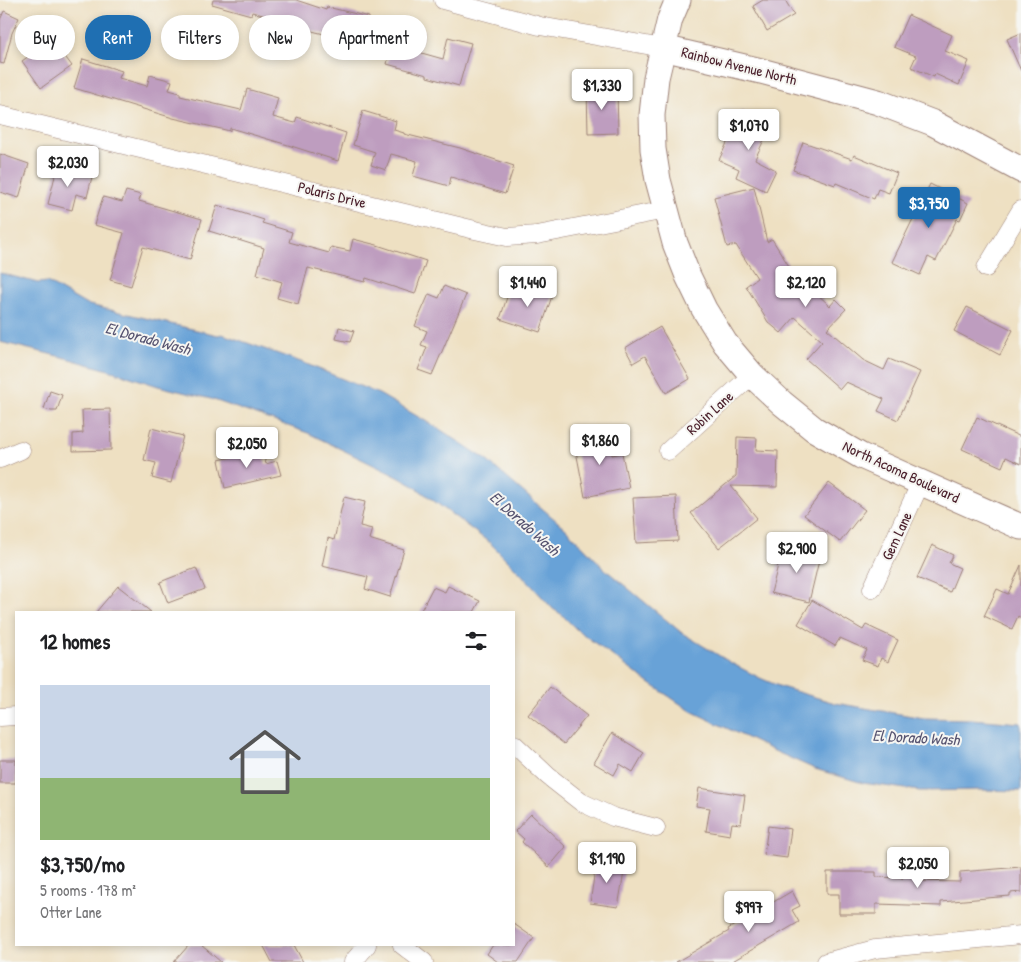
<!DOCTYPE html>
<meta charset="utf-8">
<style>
:root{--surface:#fff;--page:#f2f2f2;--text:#202124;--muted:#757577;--line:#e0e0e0;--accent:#1f6fb2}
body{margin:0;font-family:"Patrick Hand",sans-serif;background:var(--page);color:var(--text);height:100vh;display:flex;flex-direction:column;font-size:19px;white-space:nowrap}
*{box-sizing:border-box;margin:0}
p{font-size:16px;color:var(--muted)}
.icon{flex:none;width:28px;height:28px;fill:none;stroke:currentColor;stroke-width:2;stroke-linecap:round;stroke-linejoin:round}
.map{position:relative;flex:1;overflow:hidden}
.side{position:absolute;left:15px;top:611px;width:500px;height:335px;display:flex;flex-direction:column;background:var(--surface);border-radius:0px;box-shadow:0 2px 8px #0003}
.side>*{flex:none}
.banner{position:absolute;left:15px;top:15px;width:500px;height:45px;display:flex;gap:10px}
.price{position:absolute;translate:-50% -42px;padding:0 11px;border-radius:5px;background:#fff;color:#222;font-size:16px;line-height:32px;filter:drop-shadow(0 1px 2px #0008)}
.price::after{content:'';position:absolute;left:50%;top:30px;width:15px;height:11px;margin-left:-8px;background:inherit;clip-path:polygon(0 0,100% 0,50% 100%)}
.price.current{background:var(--accent);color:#fff}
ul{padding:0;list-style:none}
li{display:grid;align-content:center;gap:10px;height:265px;padding:0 25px}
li+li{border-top:1px solid var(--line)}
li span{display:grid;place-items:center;height:155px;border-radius:0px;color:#555}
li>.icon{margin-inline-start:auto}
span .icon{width:90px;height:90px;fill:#fffc;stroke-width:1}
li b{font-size:21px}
h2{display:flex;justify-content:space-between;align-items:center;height:60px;padding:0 25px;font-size:21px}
.tag{padding:0 18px;border-radius:22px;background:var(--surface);box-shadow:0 2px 8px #0003;font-size:18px;line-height:45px}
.tag.current{background:var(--accent);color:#fff}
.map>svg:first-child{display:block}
.water{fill:#67a2d7;stroke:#586081}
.building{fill:#be9dbf}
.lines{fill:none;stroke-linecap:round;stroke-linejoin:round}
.street-casing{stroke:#9c8076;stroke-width:19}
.secondary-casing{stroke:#9c8076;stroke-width:27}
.street{stroke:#fff;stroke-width:18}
.secondary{stroke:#fff;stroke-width:25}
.labels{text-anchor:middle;stroke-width:4;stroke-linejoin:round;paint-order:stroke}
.street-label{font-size:15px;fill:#4a1f2b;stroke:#f6f6f2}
.water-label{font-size:16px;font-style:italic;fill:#565370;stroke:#f6f6f2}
</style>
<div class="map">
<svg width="1021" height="962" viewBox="0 0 1021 962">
<rect width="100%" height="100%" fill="#f6f6f2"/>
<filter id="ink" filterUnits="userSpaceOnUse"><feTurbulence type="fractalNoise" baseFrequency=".02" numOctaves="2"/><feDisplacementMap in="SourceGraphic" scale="10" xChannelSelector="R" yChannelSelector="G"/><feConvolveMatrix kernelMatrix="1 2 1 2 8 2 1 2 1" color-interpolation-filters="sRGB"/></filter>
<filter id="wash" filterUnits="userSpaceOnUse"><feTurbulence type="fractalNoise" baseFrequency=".0096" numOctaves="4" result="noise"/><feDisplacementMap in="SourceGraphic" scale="20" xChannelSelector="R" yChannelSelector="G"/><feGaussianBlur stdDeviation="1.12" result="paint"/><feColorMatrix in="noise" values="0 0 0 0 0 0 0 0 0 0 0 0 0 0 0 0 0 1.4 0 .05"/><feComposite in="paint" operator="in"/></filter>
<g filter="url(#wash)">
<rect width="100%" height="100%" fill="#eee0c2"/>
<!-- water -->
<path class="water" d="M0,273L38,283L47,282L85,304L218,335L222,334L304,363L379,394L441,430L484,458L566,529L606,570L682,633L733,664L760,678L781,687L835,703L924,718L971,719L1021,723V791L980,790L920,791L863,783L815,769L772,750L691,711L649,683L576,629L561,614L553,609L522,575L490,543L414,486L398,477L308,433L211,399L158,386L112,371L66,358L0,342Z"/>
<g id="blocks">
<!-- building -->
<path class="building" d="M213,0H296L326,10L327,7L369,17L367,27L396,35L399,24L424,31L418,52L443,59L448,37L471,43L459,86L427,77V75L387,64L389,56L380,53L381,48L312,31L309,39L274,28L277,19L252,12L251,15L212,4Z
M763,0H785L794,15L767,31L753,6Z
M4,11L19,18L12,33L4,64L0,63V20Z
M908,15L952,35L945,51L969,61L959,85L935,74L934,77L911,67L916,56L894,47Z
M1021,33V71L1007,39Z
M52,39L72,66L41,88L22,61Z
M83,59L122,71L119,78L147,86L150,75L172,81L169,90L180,93V96L241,110L247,89L278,98L273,117L295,123L297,117L346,133L338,161L288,145L230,128V131L173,118L74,88Z
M587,88H617L618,133L588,134Z
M363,111L396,121L394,130L404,133V134L460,148L514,166L505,194L451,177L449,186L413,176L417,161L391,154L386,170L371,165L375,152L353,145Z
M742,111L771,125L755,159L776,170L766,191L736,177L739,169L719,160Z
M803,142L852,159L854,155L897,173L889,193L878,189L874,199L836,183L835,185L793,170Z
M0,154L29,164L19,198L0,192Z
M57,168L92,177L87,197L76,194L72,210L48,204Z
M930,184L968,203L960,220L957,219L936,261L928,257L920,275L892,262Z
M754,187L767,242L772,239L792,271L779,279L804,301L813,290L830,306L836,299L846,309L827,329L863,360L884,370L889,359L920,372L898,420L878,411L884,399L846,382L840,389L806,359L822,341L795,317L781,333L768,322L746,286L757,278L736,245L727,247L714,197Z
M126,191L141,195L139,201L202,219L190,260L143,247L131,286L110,280L124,233L94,225L103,197L122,202Z
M217,205L264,220L262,223L292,232L289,242L329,253L331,247L350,251L353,239L377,245L426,261L415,294L366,278L365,282L308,268L298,304L277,298L282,282L257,274L264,248L209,231Z
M533,284L554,290L540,332L500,319L509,291L529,297Z
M444,286L466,295L432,375L418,370L427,347L421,345L427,331L415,326L429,294L439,298Z
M967,307L1013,330L1000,355L954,331Z
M339,327L354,331L350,342L336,339Z
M660,327L690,379L666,393L645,356L633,363L625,348Z
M50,391L62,395L57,411H51L44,409Z
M110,409L111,450L73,451V434L83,433L82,410Z
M977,417L1021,437V464L1006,457L1002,467L962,449Z
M151,428L183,436L171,483L152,478L156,463L144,460Z
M608,434L612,455L622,453L629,488L585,497L574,441Z
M737,437L757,438L756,450L778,451L777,487L731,486L757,518L719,548L691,513L736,476Z
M262,450L266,464L277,461L281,475L225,488L219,460Z
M829,483L865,510L840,542L804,515Z
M676,496L678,541L636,543L633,498Z
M344,497L365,502L360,526L372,529L369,539L404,550L390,597L365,589L368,577L322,566L328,538L334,540Z
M932,545L953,555L949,563L960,568L950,592L917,578Z
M796,546L821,552L809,602L771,593L781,553L793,556Z
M1021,565V618L1018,616L1012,629L984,616L997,589L1008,594Z
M196,568L205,589L168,603L160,582Z
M118,586L151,612H96Z
M448,586L480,601L474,612H420L433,587L445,592Z
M812,600L863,630L866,625L898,640L888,662L881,658L878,666L862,660L867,650L840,638L835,646L798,624Z
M550,687L587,716L564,744L528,715Z
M612,733L644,753L633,772L620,764L614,775L594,763Z
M0,760H16V783H0Z
M699,788L745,795L741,824L732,823L730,835L706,831L710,808L696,806Z
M531,814L566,847L549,867L522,842L524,839L515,831Z
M768,826L791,829L787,858L764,855Z
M597,857L614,860L613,870L624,872L618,907L590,903Z
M1021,867V892L1010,893V896L941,902V906L876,904V914H839V894H827V872H876V877L903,878V873H918L917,881L960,882V872Z
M792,891L800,906L792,910L799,922L731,962H676L729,931L728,929Z
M514,924L534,938L518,962H498L487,954L493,945H514Z
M189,945H201L221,962H174Z
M263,945H294L303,962H272Z"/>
</g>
</g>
<g filter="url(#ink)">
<use href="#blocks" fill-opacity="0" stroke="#9c8076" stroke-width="1"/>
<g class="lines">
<!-- street casing -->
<g class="street-casing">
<path id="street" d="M443,0L540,26L663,48
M0,115L475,230L507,237L537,235L666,210
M986,268L1021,210
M668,451L752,375
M0,459L21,450
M872,589L921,482
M0,717L16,716
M514,744L548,776L581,802L613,817L656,828
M402,945L424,962
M353,962L367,945
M826,962L875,949L1021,935"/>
</g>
<!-- secondary casing -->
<g class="secondary-casing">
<path id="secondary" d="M678,0L670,19L656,78L652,115L653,149L658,180L675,243L688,276L704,309L725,343L752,375L782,403L814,429L861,456L1021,527
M663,48L761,71L878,102L933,123L1021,170"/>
</g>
<!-- street -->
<use href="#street" class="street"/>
<!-- secondary -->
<use href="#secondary" class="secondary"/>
</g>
</g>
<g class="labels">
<!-- street labels -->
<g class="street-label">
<text transform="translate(739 66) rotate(14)" y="5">Rainbow Avenue North</text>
<text transform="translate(332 195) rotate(14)" y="5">Polaris Drive</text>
<text transform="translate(710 413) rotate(-42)" y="5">Robin Lane</text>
<text transform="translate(901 472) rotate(25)" y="5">North Acoma Boulevard</text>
<text transform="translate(897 536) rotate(-65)" y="5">Gem Lane</text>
</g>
<!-- water labels -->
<g class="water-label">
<text transform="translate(148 338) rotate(15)" y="6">El Dorado Wash</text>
<text transform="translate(525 523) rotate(42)" y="6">El Dorado Wash</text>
<text transform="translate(916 737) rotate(3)" y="6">El Dorado Wash</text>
</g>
</g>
</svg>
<b class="price" style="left:602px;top:111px">$1,330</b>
<b class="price" style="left:749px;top:151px">$1,070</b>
<b class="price" style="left:68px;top:188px">$2,030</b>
<b class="price current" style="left:929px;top:229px">$3,750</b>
<b class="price" style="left:528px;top:308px">$1,440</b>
<b class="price" style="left:806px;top:308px">$2,120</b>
<b class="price" style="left:600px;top:466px">$1,860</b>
<b class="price" style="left:247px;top:469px">$2,050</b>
<b class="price" style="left:797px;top:574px">$2,900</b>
<b class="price" style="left:607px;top:884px">$1,190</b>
<b class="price" style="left:918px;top:889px">$2,050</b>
<b class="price" style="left:749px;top:933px">$997</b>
<div class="banner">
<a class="tag">Buy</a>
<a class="tag current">Rent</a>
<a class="tag">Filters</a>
<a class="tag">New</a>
<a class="tag">Apartment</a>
</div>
<section class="side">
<h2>12 homes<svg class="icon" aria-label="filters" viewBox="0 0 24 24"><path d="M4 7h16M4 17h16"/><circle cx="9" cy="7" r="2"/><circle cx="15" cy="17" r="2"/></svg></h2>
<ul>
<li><span style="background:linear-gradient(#c9d6e8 60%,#8fb573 0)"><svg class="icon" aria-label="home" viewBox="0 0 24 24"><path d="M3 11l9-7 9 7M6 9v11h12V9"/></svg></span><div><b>$3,750/mo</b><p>5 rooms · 178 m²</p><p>Otter Lane</p></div></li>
</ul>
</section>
</div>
